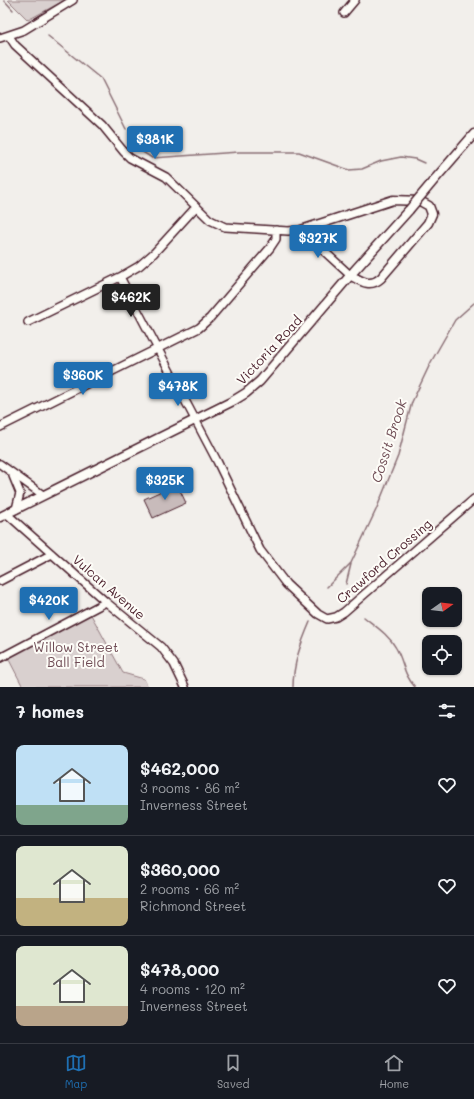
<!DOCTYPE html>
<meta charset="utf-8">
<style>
:root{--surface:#171b24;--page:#20242c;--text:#f1f3f6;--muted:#9ea1a6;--line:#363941;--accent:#1f6fb2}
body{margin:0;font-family:Mali,sans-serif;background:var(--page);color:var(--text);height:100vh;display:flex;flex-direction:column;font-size:15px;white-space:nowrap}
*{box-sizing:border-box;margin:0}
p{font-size:13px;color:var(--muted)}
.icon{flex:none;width:22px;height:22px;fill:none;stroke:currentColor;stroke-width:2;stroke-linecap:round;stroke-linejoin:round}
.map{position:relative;height:687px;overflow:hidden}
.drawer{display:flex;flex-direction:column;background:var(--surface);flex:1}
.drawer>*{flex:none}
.needle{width:26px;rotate:76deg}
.tools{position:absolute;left:422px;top:587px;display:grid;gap:8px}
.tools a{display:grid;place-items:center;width:40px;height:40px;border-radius:8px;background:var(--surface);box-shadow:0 1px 3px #0004;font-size:20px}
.price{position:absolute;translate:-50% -34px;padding:0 9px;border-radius:4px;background:var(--accent);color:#fff;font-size:13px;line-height:26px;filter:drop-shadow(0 1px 2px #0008)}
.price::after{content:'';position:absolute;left:50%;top:24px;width:12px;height:9px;margin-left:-6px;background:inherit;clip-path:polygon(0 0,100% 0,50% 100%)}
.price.active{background:#222;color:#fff}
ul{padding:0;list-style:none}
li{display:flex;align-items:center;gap:12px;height:100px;padding:0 16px}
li+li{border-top:1px solid var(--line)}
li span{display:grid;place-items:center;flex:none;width:112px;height:80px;border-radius:8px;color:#555}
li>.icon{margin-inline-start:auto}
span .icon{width:48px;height:48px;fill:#fffc;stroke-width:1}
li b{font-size:17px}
h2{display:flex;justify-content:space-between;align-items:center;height:48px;padding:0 16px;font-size:17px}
.menu{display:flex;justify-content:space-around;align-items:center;height:56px;border-top:1px solid var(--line);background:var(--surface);font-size:11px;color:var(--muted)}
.menu a{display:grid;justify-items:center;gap:2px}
.menu .active{color:var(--accent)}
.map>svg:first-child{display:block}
.green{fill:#d9d0cf;stroke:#92787d}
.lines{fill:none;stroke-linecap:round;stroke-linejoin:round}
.stream{stroke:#8b6f75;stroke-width:1.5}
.building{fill:#c8bbbb;stroke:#4a1f2b}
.minor-casing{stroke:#4a1f2b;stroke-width:10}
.major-casing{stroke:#4a1f2b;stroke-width:11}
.minor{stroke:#fdfcf7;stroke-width:7}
.major{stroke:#fdfcf7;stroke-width:8}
.major-bridge-casing{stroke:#4a1f2b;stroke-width:11;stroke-linecap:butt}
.major-bridge{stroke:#fdfcf7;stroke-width:8}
.labels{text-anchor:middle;stroke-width:4;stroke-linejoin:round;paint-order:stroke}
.street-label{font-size:13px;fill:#4a1f2b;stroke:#fdfcf7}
.park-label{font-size:13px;fill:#6e4b54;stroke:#fdfcf7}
.water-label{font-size:14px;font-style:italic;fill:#704e56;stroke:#fdfcf7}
</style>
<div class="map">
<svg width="474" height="687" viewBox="0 0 474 687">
<rect width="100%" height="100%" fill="#f2efeb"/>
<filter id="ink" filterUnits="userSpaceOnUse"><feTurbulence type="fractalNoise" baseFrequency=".025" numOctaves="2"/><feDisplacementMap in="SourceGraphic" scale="8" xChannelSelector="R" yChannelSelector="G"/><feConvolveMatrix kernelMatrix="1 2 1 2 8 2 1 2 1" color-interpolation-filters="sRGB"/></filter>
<g filter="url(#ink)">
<!-- green -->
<path class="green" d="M8,0H65L28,20Z
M89,611L123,673L144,679L148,687H23L6,654Z"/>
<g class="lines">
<!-- stream -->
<path class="stream" d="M4,0L13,10
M48,36L101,79L126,129
M135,147L152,158L239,152H299L349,170L362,169L381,161L401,157L415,159L424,163
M346,584L351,564
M327,587L351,563L376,510L398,456L412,402L431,362L455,320L474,303
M364,617C375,626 389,635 396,648C404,662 403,674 415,687
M293,687C293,664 301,643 310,622"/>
</g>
<!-- building -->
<path class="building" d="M177,484L186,503L153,518L144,499Z"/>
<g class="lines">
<!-- minor casing -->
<g class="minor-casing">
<path id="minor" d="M344,13L355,0
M9,36L15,45L102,125L124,152L130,158L166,177L210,220L225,227L288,231L301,230L350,275
M0,38L24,30L73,0
M120,277L217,461L260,550L286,584L318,614L327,619L336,617L344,612L474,499
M28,322L120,277L139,266L154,253L196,207
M0,427L199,328L210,318L270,248L276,239V230
M0,464L43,495
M13,476L20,493L16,509
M7,514L106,602L161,647L174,664L185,687
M0,581L52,554
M0,658L106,602"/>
</g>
<!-- major casing -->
<g class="major-casing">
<path id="major" d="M435,179L474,134
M301,230L393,200L420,201L429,206L432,214L428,223L381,278C370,288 361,281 350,275
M0,517L233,401L246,393L260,381L354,271L409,210"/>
</g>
<!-- minor -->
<use href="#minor" class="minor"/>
<!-- major -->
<use href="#major" class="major"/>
<!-- major-bridge casing -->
<g class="major-bridge-casing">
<path id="major-bridge" d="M409,210L435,179"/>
</g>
<!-- major-bridge -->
<use href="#major-bridge" class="major-bridge"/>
</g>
</g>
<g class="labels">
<!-- street labels -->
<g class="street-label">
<text transform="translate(269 350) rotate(-47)" y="5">Victoria Road</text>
<text transform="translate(384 561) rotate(-41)" y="5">Crawford Crossing</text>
<text transform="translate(109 587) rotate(41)" y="5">Vulcan Avenue</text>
</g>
<!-- park labels -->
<g class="park-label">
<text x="76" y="652">Willow Street<tspan x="76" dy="15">Ball Field</tspan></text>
</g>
<!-- water labels -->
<g class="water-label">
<text transform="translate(389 441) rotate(-72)" y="5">Cossit Brook</text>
</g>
</g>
</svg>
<div class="tools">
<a><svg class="needle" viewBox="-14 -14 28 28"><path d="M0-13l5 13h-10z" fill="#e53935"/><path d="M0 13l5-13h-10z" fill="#9ea1a6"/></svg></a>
<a><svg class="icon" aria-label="locate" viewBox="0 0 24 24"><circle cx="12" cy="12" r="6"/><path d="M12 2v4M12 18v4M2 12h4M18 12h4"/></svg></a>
</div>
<b class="price" style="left:155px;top:160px">$381K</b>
<b class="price" style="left:318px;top:259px">$327K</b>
<b class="price active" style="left:131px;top:318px">$462K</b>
<b class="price" style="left:83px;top:396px">$360K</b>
<b class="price" style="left:178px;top:407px">$478K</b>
<b class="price" style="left:165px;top:501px">$325K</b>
<b class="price" style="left:49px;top:621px">$420K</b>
</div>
<section class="drawer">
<h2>7 homes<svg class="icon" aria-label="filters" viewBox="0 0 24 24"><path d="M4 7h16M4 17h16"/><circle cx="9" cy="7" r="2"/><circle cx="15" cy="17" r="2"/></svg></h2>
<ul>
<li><span style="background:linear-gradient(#bfe0f5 75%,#7fa58c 0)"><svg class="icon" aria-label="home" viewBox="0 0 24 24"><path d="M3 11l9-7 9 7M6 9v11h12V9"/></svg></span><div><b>$462,000</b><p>3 rooms · 86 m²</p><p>Inverness Street</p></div><svg class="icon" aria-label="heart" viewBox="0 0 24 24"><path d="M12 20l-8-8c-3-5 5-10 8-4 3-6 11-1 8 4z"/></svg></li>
<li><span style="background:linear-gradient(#dfe7d0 65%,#c2b280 0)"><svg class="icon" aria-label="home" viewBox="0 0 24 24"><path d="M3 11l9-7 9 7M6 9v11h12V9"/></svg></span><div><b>$360,000</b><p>2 rooms · 66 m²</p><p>Richmond Street</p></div><svg class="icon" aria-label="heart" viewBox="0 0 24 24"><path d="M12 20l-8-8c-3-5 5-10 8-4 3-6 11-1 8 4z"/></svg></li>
<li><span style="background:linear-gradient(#dfe7d0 75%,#b9a48a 0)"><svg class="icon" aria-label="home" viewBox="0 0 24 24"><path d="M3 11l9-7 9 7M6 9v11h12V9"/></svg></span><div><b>$478,000</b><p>4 rooms · 120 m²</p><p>Inverness Street</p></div><svg class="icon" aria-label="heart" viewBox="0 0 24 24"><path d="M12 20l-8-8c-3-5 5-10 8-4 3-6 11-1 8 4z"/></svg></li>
</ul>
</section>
<nav class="menu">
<a class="active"><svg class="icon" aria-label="map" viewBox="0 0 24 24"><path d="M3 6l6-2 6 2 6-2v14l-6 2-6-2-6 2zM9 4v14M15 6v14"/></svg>Map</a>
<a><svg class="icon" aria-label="saved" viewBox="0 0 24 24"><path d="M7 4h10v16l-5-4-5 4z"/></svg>Saved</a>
<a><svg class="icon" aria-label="home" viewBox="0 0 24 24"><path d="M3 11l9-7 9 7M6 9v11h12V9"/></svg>Home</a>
</nav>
